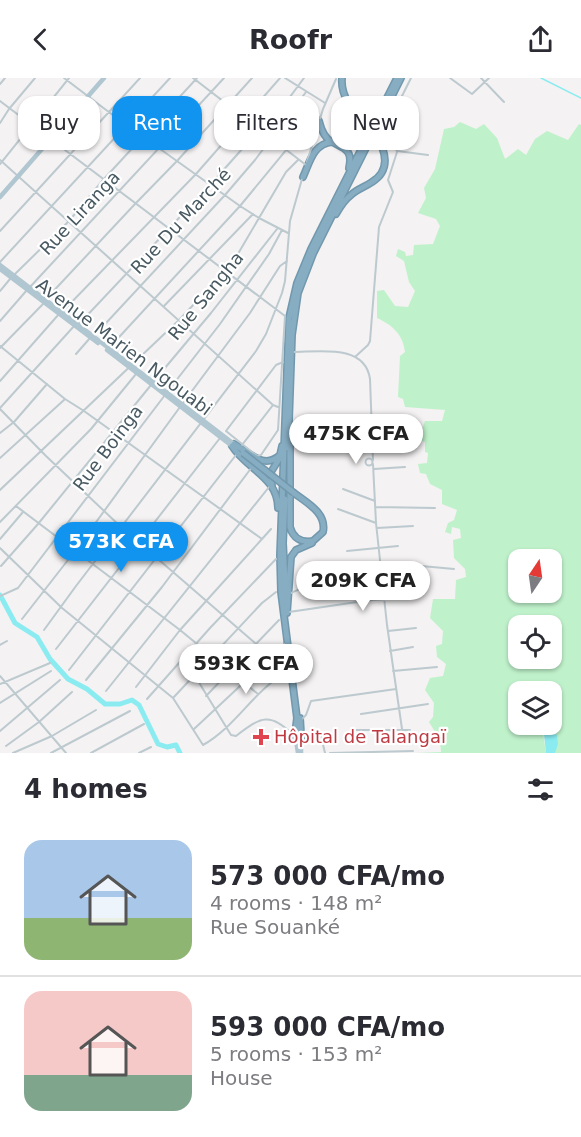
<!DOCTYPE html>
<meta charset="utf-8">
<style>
:root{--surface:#fff;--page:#f7f7f7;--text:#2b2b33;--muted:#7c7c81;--line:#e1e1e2;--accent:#1094f0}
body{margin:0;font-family:"DejaVu Sans",sans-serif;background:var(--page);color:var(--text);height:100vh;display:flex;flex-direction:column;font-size:22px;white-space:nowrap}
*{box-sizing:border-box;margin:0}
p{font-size:20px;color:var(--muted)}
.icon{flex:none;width:33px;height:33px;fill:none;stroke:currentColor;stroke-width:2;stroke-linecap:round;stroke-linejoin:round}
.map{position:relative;height:675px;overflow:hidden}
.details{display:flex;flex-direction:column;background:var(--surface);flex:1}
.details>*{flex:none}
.guide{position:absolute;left:18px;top:18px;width:546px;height:54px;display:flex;gap:12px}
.needle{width:39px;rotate:13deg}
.buttons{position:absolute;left:508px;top:471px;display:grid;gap:12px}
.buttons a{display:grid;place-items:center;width:54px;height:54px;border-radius:12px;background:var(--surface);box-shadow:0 2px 4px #0004;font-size:30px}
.price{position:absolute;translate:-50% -51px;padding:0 14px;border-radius:21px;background:#fff;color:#222;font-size:20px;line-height:39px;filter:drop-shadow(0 2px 3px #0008)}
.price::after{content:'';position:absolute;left:50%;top:36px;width:18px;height:14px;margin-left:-9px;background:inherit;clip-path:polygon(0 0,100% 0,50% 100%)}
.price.current{background:var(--accent);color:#fff}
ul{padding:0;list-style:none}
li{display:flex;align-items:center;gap:18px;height:150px;padding:0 24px}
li+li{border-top:2px solid var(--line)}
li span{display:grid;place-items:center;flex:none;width:168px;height:120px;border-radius:18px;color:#555}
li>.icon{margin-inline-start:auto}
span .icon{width:72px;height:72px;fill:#fffc;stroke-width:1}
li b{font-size:26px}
h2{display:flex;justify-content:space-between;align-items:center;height:72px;padding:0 24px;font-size:26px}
.pill{padding:0 21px;border-radius:18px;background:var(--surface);box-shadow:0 2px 4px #0004;font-size:21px;line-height:54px}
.pill.current{background:var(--accent);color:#fff}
header{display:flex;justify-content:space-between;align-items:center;height:78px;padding:0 24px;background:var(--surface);font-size:27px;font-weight:700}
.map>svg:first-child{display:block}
.green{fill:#bff2cb;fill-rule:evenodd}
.water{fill:#8aecf1}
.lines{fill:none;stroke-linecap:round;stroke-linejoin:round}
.stream{stroke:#8aecf1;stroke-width:1.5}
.river{stroke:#8aecf1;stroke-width:5}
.highway-casing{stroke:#7298ae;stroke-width:8}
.street{stroke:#bcc9cf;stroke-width:2}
.primary{stroke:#b0c6d1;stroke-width:4.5}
.highway{stroke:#87adc2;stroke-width:5}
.highway-bridge-casing{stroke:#7298ae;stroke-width:8;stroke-linecap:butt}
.highway-bridge{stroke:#87adc2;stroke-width:5}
.health-dot{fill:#e0444e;stroke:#fff;stroke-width:2}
.labels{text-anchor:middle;stroke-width:4.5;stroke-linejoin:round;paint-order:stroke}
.street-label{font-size:18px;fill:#485961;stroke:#fff}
.health-label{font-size:18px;fill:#be3a42;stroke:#fff;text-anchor:start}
</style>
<header><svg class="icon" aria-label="back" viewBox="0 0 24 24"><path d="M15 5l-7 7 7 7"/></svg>Roofr<svg class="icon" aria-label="share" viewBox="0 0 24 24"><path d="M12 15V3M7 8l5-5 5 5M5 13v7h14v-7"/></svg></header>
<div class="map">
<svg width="581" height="675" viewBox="0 0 581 675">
<rect width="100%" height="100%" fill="#f4f2f2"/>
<!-- green -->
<path class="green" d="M460,44L476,51L484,46L497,60L505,81L518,71L526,77L535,61L547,53L568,62L579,46L581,47V675H555L546,648L543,655L546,675H416L441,674L440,662L429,644L433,639L434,625L425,612L430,600L443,598L446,586L437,579L436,568L442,566L443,553L430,540L433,521H455L456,502L466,499L465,491L454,480L453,462L461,460L460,451L452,449L451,456L445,454L448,445L454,442L457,432L442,426V412L430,406L426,396L420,395L418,386L427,385L428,375L425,374V364L412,360L413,352L422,351L425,343H442L445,332L405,329L403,321L398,319L400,278L405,274C403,256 392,247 377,240V213L384,212L395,228L408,229L415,213L409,204L404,183L396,178L398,171L405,174L406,178L413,177L414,167L433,166L440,148L436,141L418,135L426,120L424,110L435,91L444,51L454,49ZM519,482H552V514H519ZM519,548H552V580H519ZM519,614H552V646H519Z"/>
<!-- water -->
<path class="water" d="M543,647L546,648L548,653L557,657L558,666L555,675H546Z"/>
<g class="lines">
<!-- stream -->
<path class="stream" d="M541,0L581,20"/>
<!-- river -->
<path class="river" d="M0,517L15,545L37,559L50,581L68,601L87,611L105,626H120L132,622L139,627L158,666L167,669L176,667L180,675"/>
<!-- highway casing -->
<g class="highway-casing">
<path id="highway" d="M342,0C340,21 357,37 369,51
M319,43C321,51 324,60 332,64C345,71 353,72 349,90
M379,44L401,0
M303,99C310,84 313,66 332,64
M336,136C340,129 344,122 351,117C357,111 365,109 372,104C390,93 387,74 376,59
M234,366C250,375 264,392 280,377L282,368
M232,368C246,391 278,399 278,430
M290,368V449C293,460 301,465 313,463L323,454C327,435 307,425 294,415
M288,370L292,257L298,215L313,176L368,66
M272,409L271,394L279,381
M285,421L283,465L286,523
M287,535L291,479L296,472L312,465
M300,640L301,656
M294 659a4 4 0 1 1 8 0a4 4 0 1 1-8 0Z
M295,656L297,640L281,514L280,477L289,240L297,205L311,171L397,0"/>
</g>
<!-- street -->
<path class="street" d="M64,0L118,41L240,128L259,140L288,155
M193,0L306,87
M285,0L325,25
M450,0L472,16L489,0
M481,0L504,24
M0,6L5,0
M0,23L285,238L278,352L261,377L257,378L226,353L276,287L283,284
M284,27L304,0
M0,45L9,31L35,0
M397,73L428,77
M0,82L273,327L278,329
M307,84L323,31L336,1
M0,86L69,0
M0,153L140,0
M0,184L170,0
M14,197L69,143L103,102L197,0
M30,209L224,0
M0,213L10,201
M46,221L135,126L177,83L252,0
M164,228L253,136
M62,234L196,96L280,0
M0,243L27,212
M79,246L211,106L259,52
M94,258L225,117L255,82L306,14
M0,268L65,321L84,333L262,461L271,451
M0,270L44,225
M109,270L240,128L310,43L320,39
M292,274C318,274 365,265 370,301L373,382
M76,276L90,260
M355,279L368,267L370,263L379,149L393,114L388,102L397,74L392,56V44L396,30L411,0
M0,303L59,236
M154,303L211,235L277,151
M168,313L220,246L269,176L282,152
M183,325L250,235L280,188L287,183
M0,330L75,247
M0,331L46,378L121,449L255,565
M0,355L14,344L47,306
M242,367L273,327
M372,369H398
M0,380L64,322
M365.5 384a3.5 3.5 0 1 1 7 0a3.5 3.5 0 1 1-7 0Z
M373,386L376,445L387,547L402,651
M374,391L405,389
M343,411L375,423
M0,412L179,242L232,186L286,94L298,82
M16,428L180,552L258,616
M376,429L435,430
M338,431L376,445
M0,444L91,351L136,296
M377,450L413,448
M0,461L23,434
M0,470L62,530L173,620L203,667C236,649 255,610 289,593
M347,473L398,468
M381,487L400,486L454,491
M1,488L38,446L151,307
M324,493L382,498
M291,515C311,503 358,505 382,503
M0,518L18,510L165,317
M289,534L371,522L402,520
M22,541L75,473L180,329
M44,552L76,508L256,273L266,256L282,215L285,203L290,143L302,101
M388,553L416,550
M0,567L7,563
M56,571L220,360
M390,573L413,569
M69,592L236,377
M393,593L437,589
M0,598L66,675
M195,598L231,657L236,658C262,638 269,634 295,658
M86,602L162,509L252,389
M0,606L50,585
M136,609L180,552L262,461
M106,613L269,409
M206,618L279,542
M173,620L262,525L276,514
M147,621L210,550L276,481
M0,625L51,593
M361,636L428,626
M301,642L306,637L311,623L396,611
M194,651L285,566
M355,652H410
M0,653L60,602
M302,659L321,658L325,675
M6,668L39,644L72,614
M13,675L52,658L96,632
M51,675L130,633
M91,675L144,646
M139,675L151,669
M330,675L413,673"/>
<!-- primary -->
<path class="primary" d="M0,119L104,0
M0,187L234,366
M0,191L98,265
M107,272L232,368
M301,661V675
M296,662L298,675"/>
<!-- highway -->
<use href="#highway" class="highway"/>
<!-- highway-bridge casing -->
<g class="highway-bridge-casing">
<path id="highway-bridge" d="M369,51L376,59
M243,375L294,415"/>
</g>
<!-- highway-bridge -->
<use href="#highway-bridge" class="highway-bridge"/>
</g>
<!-- markers -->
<path class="health-dot" d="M258 650h6v6h6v6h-6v6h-6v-6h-6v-6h6z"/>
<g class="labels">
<!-- street labels -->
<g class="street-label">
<text transform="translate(80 135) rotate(-47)" y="6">Rue Liranga</text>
<text transform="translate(181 143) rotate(-47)" y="6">Rue Du Marché</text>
<text transform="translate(206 218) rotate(-51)" y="6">Rue Sangha</text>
<text transform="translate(124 269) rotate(37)" y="6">Avenue Marien Ngouabi</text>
<text transform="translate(108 370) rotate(-53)" y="6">Rue Boinga</text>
</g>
<!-- health labels -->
<g class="health-label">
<text x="274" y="665">Hôpital de Talangaï</text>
</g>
</g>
</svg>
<div class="buttons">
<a><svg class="needle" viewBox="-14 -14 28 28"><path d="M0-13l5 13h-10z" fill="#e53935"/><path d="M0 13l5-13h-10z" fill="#7c7c81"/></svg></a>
<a><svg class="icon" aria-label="locate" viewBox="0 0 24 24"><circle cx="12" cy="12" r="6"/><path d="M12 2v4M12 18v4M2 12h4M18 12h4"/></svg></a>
<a><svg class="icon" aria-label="layers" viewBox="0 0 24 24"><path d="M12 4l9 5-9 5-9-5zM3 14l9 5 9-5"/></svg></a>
</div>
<b class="price" style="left:356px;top:387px">475K CFA</b>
<b class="price current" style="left:121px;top:495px">573K CFA</b>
<b class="price" style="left:363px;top:534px">209K CFA</b>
<b class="price" style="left:246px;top:617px">593K CFA</b>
<div class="guide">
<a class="pill">Buy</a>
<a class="pill current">Rent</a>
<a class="pill">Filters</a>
<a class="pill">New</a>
</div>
</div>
<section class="details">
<h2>4 homes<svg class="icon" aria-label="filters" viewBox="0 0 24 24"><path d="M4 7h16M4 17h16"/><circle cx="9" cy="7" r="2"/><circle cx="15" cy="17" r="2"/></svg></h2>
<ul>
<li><span style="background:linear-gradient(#a9c7e8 65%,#8fb573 0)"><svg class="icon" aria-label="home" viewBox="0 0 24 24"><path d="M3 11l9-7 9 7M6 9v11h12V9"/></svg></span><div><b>573 000 CFA/mo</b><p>4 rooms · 148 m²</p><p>Rue Souanké</p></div></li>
<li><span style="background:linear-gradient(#f6c9c9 70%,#7fa58c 0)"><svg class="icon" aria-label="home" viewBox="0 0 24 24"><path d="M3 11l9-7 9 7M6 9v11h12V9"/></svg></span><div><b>593 000 CFA/mo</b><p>5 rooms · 153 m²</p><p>House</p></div></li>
</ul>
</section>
